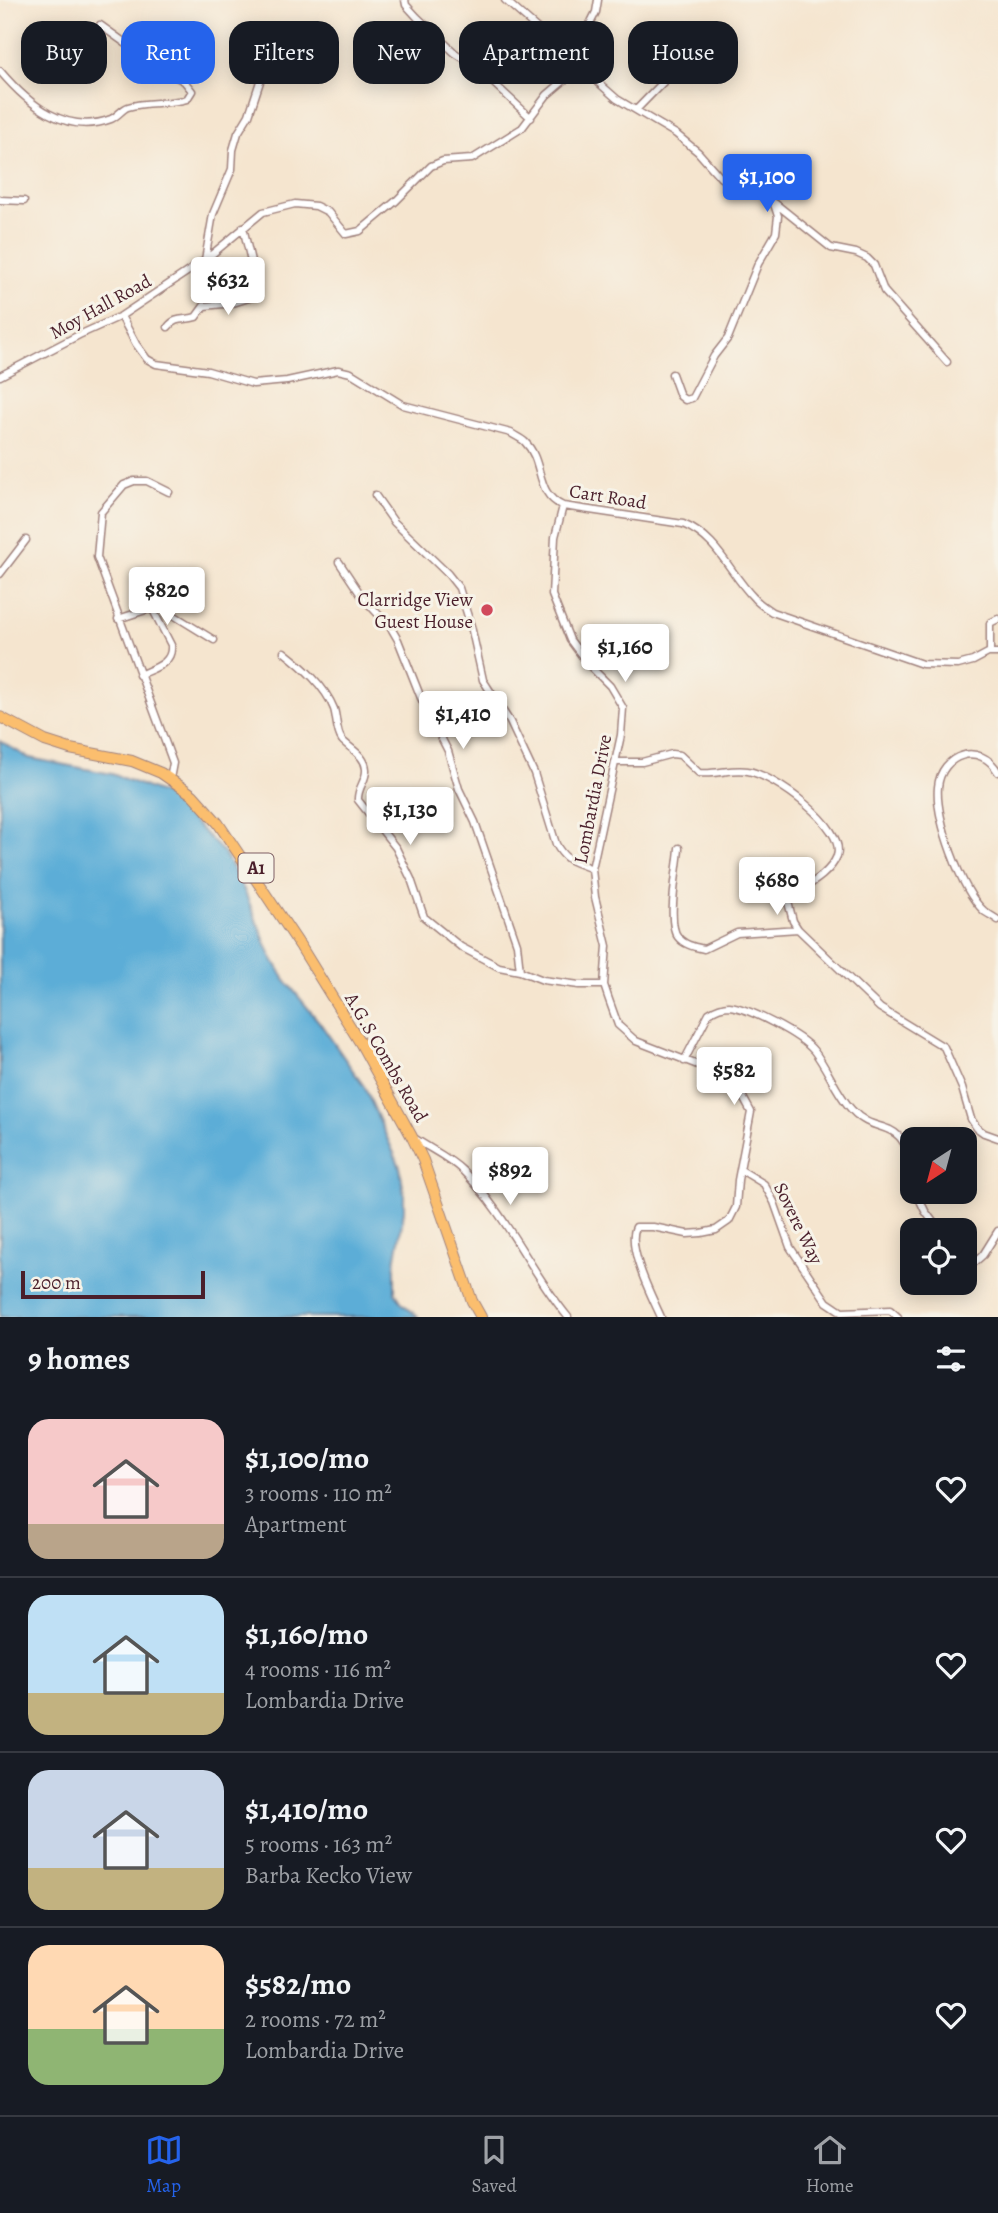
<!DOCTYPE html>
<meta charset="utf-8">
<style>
:root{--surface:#171b24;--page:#242831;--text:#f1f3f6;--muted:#9ea1a6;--line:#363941;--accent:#2563eb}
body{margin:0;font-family:Alegreya,serif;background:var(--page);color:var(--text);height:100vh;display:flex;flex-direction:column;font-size:26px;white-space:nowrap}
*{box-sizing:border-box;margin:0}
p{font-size:23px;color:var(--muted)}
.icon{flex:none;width:38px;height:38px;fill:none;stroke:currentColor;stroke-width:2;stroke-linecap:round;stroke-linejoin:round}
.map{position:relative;height:1317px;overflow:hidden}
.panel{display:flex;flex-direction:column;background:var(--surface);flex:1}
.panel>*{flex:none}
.hud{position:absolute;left:21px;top:21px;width:957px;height:63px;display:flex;gap:14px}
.needle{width:46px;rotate:216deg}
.tools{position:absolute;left:900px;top:1127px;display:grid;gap:14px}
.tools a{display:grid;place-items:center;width:77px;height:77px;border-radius:14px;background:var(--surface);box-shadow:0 4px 18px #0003;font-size:35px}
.scale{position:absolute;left:21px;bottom:18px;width:184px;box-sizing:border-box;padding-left:7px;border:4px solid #4a1f2b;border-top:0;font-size:19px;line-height:24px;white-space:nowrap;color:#4a1f2b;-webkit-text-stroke:5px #f7f3e8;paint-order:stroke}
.price{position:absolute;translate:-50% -60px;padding:0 16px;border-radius:7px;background:#fff;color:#222;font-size:23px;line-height:46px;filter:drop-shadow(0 2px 4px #0008)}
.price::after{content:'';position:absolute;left:50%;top:42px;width:21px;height:16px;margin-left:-10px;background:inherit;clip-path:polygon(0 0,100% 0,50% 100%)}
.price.current{background:var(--accent);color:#fff}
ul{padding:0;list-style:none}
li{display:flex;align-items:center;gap:21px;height:175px;padding:0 28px}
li+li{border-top:2px solid var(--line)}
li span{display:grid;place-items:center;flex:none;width:196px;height:140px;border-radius:21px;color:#555}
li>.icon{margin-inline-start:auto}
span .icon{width:84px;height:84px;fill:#fffc;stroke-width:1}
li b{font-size:30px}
h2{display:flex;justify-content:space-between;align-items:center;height:84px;padding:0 28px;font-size:30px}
.pill{padding:0 24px;border-radius:21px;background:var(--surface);box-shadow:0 4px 18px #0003;font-size:24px;line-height:63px}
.pill.current{background:var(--accent);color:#fff}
.tabs{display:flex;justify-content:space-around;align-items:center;height:98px;border-top:2px solid var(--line);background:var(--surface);font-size:19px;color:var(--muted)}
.tabs a{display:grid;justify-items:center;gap:4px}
.tabs .current{color:var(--accent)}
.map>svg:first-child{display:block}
.water{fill:#5cadd7;stroke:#536681;stroke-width:2}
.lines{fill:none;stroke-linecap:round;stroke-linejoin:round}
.street-casing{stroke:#a0827d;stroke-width:9}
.primary-casing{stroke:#a0827d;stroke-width:12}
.street{stroke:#fff;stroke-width:6}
.primary{stroke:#fbbe6e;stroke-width:10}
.poi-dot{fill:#d1495b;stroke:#f7f3e8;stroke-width:2.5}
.labels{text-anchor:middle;stroke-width:6;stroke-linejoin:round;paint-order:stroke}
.shield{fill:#f7f3e8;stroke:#7e5f64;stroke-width:2}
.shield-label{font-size:18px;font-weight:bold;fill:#4a1f2b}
.street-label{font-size:19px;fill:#4a1f2b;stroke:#f7f3e8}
.poi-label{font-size:19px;fill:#4a1f2b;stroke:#f7f3e8;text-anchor:end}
</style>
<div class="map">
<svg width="998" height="1317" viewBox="0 0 998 1317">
<rect width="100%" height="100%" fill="#f7f3e8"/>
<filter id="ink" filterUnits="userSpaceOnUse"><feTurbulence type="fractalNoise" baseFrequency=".0143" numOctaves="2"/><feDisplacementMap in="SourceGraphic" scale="14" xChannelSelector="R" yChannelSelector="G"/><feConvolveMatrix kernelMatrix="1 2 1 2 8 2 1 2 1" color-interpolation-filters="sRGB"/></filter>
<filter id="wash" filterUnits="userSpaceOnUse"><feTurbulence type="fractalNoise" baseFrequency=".00686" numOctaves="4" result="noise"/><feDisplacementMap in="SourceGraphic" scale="28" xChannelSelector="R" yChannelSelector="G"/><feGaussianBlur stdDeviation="1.57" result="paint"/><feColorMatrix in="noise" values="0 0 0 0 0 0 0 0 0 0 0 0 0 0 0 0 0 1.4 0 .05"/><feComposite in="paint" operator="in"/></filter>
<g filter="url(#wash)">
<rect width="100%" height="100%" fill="#f5e5cf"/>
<!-- water -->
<path class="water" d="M0,741L29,758L112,774L169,796L224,853L244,890L270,954L285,980L320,1023L365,1088L400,1167L404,1194V1211L395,1263V1292L402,1303L418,1317H0Z"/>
</g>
<g filter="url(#ink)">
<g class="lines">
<!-- street casing -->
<g class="street-casing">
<path id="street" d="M405,0L406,5L417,17L455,53L474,65L531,118
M505,0L617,99L676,134L698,152L721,178L731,184L756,191L776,204L831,248L856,253L867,258L874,265L884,291L947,362
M584,70L592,53L586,32L596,12L598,0
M0,71C28,104 66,136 111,119C118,116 122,109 128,107C147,101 167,105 187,99L192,91L184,81L163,70L100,25
M636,110L675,70
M0,200L24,201
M205,260L213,214L232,169L233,150L238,133L249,115L269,54L270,28
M121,316L136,344L147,359L156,364L208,371L253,384L287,381L338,370L351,373L403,405L511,433C515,436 521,438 525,442C545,462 534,493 563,506L683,524C719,539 729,573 754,598C759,604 766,608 772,612L922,664L958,665L973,661L988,653H998
M168,327C176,316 185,321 196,317L204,306L233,303L252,297L257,287L243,227
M672,374L680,396L685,400L692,398L714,356L728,338L758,264L776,233L778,216L774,204
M0,376L79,335L121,316L205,260L263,212L295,204L316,206L328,212L346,234L360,231L396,201L431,166L443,161L472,159L522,128L547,95L580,67
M169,492L147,481H134L124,485L101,512L97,557L173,763L170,779
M375,495L394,522L448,574L459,588L471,626L483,680L510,722L534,773L556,844C566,863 575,861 592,869
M563,506L555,537L552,595L570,640L588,664L610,686L623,708L621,735L592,869L595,897L607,946L604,985L608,997L618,1025L636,1041L726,1076L739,1090L751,1112L738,1180L736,1207L729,1221L716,1230L701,1233L687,1234L653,1227H636C626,1247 652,1297 661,1317
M339,562L363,598L391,628L398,640L421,698L448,751L459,789L475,822L517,944L520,971
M0,574L26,540
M118,619L152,608H162L214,640
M284,652C303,667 325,686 334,709C337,718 336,732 342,740C350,749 365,755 366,769C367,780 357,788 358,800L396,848L411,879L424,917L461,947L499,967L520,971L543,980L579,985H604
M990,653V623L998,619
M139,675C154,668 173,664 171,645L152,608
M615,762H642L672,754L680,755L699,773C716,775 732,768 748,771C773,775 847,827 837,856C830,874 808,885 793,895L788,902L793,921L798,929L880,1008L944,1047L962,1088L971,1119L977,1128L984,1133L998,1138
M998,772C980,741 941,754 938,787C935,818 961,890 984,911C988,914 994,917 998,920
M679,848C678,868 666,923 678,937C684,945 695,947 704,949L737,933L798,929
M684,1061L709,1013C715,1009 721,1006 729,1006C749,1008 801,1035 814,1051C828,1069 836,1093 852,1110C877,1138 903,1113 912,1170
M414,1138C430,1149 449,1157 463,1171C506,1213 530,1271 568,1317
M741,1170L764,1184L774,1202L790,1247L827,1302L842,1312L890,1310L898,1317
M916,1192L925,1211L939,1230
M964,1263H974L983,1255L998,1231"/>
</g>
<!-- primary casing -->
<g class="primary-casing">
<path id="primary" d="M0,717L45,741L70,749L132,761L161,773L193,795L218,823L301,947L361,1044L412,1137L423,1160L472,1301L481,1317"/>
</g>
<!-- street -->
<use href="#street" class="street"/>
<!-- primary -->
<use href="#primary" class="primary"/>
</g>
</g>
<!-- markers -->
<circle class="poi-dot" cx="487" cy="610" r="7"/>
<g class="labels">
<!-- shield labels -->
<rect class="shield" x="238.5" y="853.5" width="35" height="29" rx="5"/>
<g class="shield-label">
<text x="256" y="874">A1</text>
</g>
<!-- street labels -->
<g class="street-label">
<text transform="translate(100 306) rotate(-29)" y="7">Moy Hall Road</text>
<text transform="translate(608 496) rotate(9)" y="7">Cart Road</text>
<text transform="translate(592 799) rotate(-79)" y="7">Lombardia Drive</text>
<text transform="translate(387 1057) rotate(60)" y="7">A.G.S Combs Road</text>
<text transform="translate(799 1223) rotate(64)" y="7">Sovere Way</text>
</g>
<!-- poi labels -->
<g class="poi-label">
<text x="473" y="606">Clarridge View<tspan x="473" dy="22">Guest House</tspan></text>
</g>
</g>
</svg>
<div class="tools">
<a><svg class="needle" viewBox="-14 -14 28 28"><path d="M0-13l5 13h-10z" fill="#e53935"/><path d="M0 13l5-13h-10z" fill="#9ea1a6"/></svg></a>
<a><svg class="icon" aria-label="locate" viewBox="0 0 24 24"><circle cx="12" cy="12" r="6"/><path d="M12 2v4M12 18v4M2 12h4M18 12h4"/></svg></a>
</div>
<div class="scale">200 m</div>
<b class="price current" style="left:767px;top:214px">$1,100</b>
<b class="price" style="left:228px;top:317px">$632</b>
<b class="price" style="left:167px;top:627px">$820</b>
<b class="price" style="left:625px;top:684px">$1,160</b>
<b class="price" style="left:463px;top:751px">$1,410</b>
<b class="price" style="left:410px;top:847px">$1,130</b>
<b class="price" style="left:777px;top:917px">$680</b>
<b class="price" style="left:734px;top:1107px">$582</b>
<b class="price" style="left:510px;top:1207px">$892</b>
<div class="hud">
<a class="pill">Buy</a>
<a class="pill current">Rent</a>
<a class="pill">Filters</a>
<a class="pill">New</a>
<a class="pill">Apartment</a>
<a class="pill">House</a>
</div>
</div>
<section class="panel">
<h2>9 homes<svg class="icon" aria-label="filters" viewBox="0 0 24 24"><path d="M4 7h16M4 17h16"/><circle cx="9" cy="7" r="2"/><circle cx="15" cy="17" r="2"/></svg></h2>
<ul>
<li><span style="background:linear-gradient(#f6c9c9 75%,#b9a48a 0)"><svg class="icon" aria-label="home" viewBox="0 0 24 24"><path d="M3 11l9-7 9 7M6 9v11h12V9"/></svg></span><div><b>$1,100/mo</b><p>3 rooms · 110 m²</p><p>Apartment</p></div><svg class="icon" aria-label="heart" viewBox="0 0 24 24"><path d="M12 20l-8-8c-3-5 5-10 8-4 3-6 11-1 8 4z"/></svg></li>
<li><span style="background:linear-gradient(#bfe0f5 70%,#c2b280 0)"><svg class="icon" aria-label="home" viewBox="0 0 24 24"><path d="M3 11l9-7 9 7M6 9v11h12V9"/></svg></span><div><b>$1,160/mo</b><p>4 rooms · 116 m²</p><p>Lombardia Drive</p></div><svg class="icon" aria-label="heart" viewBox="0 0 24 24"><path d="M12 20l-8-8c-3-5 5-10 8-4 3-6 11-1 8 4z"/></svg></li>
<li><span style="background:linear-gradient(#c9d6e8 70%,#c2b280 0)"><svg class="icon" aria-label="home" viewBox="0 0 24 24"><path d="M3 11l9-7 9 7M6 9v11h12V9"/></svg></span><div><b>$1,410/mo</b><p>5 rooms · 163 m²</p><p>Barba Kecko View</p></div><svg class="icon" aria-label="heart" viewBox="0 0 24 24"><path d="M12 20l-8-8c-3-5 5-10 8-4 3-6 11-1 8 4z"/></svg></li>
<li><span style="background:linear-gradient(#ffd9b3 60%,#8fb573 0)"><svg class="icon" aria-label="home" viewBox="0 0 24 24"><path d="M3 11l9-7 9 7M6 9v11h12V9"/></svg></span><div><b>$582/mo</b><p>2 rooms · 72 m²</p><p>Lombardia Drive</p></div><svg class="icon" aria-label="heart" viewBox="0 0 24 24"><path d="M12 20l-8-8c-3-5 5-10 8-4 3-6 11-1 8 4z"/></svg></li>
</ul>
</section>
<nav class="tabs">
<a class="current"><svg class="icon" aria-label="map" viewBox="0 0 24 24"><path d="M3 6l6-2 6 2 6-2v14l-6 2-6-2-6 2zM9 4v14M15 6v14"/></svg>Map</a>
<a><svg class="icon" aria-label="saved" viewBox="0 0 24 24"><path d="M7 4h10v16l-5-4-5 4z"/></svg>Saved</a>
<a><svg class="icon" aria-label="home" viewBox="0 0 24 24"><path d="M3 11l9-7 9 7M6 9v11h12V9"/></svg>Home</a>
</nav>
